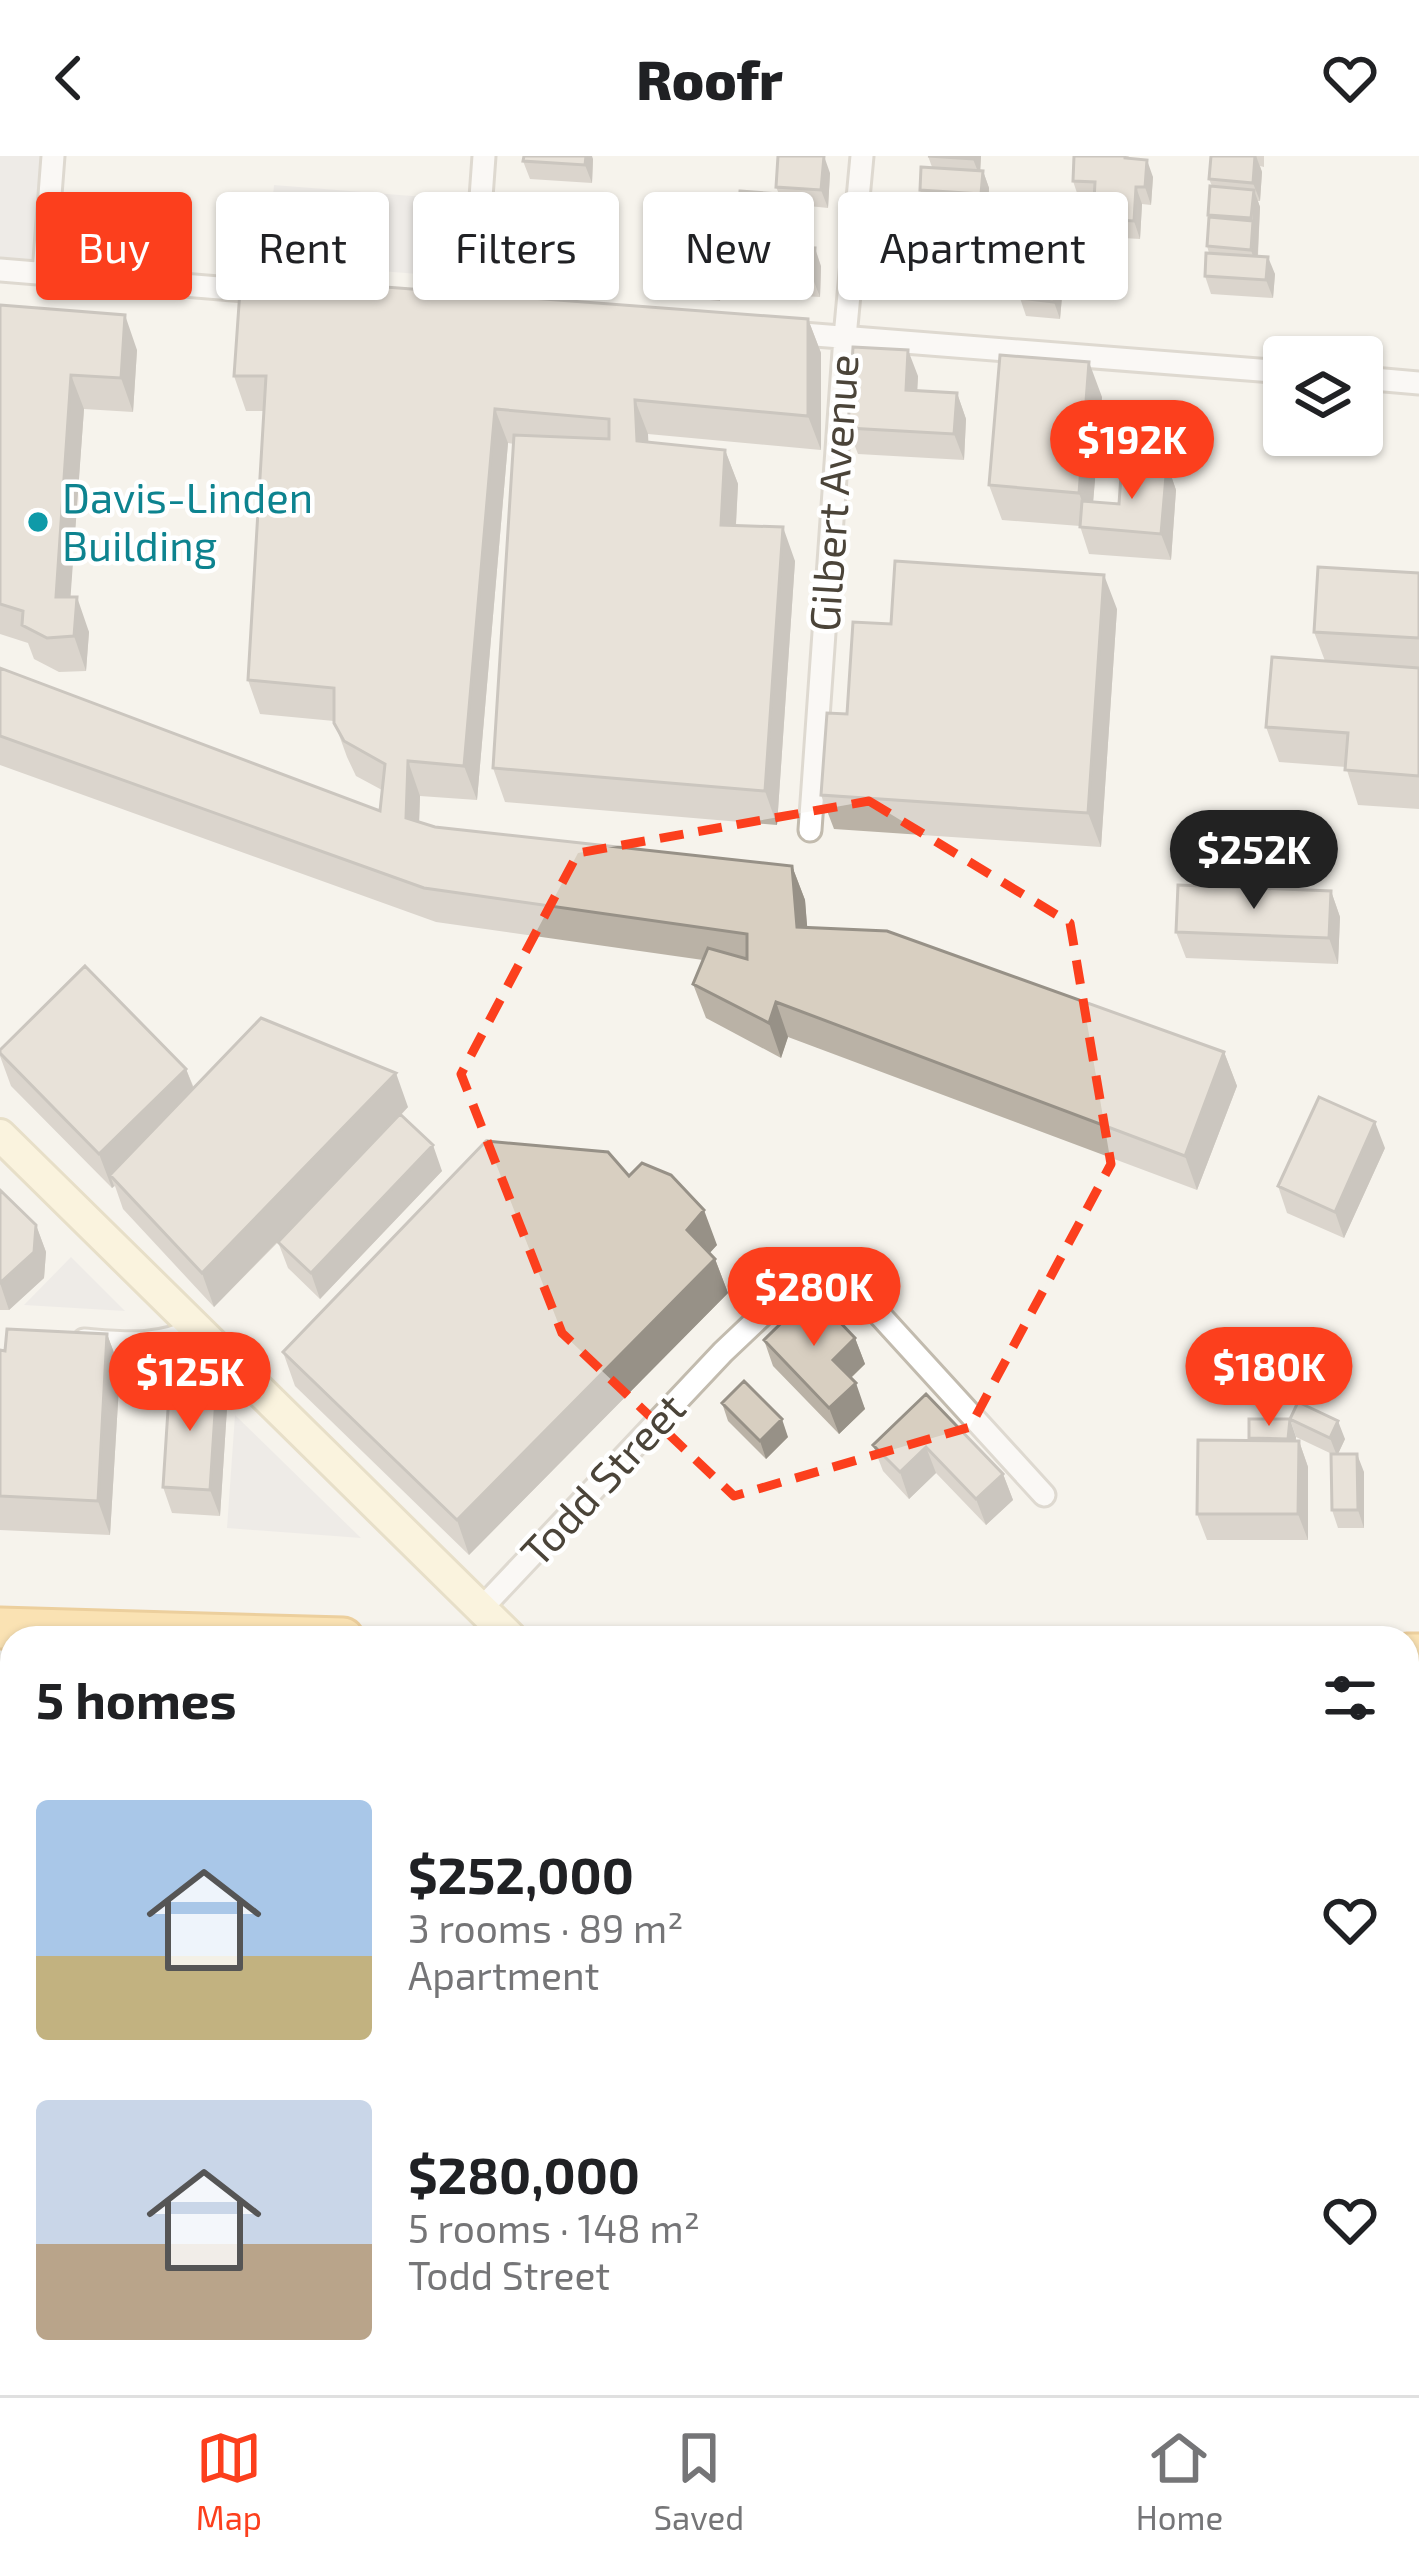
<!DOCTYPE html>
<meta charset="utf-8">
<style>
:root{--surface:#fff;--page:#f2f2f2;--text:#202124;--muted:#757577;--line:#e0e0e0;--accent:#fc3f1d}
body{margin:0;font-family:"Exo 2",sans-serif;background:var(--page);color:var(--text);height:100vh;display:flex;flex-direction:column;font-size:45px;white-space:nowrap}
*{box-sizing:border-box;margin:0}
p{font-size:39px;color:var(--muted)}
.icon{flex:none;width:66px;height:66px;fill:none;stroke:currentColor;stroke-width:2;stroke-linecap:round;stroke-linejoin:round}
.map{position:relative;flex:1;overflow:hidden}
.panel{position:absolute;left:0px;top:1470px;width:1419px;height:771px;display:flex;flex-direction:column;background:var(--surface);border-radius:36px 36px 0 0;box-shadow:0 3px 9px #0004}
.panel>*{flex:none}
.banner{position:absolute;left:36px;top:36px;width:1347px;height:108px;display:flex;gap:24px}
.controls{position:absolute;left:1263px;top:180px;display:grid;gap:24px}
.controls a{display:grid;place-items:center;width:120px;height:120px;border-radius:12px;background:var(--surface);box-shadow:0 3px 9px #0004;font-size:60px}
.price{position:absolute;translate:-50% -102px;padding:0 27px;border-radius:42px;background:var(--accent);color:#fff;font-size:39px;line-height:78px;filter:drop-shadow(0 3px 6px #0008)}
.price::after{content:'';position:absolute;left:50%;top:72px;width:36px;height:27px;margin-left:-18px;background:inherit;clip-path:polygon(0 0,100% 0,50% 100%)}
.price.current{background:#222;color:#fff}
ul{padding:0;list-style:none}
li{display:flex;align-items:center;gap:36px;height:300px;padding:0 36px}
li span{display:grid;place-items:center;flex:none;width:336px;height:240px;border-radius:12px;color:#555}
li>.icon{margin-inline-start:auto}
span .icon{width:144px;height:144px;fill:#fffc;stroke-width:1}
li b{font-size:51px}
h2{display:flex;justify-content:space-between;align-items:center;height:144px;padding:0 36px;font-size:51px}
.tag{padding:0 42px;border-radius:12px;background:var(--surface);box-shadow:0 3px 9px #0004;font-size:42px;line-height:108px}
.tag.current{background:var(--accent);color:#fff}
header{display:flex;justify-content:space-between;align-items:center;height:156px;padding:0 36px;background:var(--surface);font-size:54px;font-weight:800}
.tab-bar{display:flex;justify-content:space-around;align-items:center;height:168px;border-top:3px solid var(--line);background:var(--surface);font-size:33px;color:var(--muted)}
.tab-bar a{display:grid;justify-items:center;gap:6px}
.tab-bar .current{color:var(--accent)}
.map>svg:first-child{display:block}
.residential{fill:#eae5da}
.parking{fill:#e5e3e0}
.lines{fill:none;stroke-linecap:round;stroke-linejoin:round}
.minor-casing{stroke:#c2bbae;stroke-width:27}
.tertiary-casing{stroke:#c2bbae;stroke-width:33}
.secondary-casing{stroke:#d6c79b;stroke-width:36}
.motorway-casing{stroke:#e0a43c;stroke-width:45}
.minor{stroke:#fff;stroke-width:21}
.tertiary{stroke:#fff;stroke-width:27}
.secondary{stroke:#fff3cd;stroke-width:30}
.motorway{stroke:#ffcf6e;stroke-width:39}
.wall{fill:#bab2a6}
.shaded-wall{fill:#979187}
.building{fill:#d8cfc1;stroke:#979187;stroke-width:3}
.marked{fill:none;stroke:#fc3f1d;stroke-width:9;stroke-dasharray:24 15;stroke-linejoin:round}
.culture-dot{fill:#0f9aa8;stroke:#fff;stroke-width:4.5}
.labels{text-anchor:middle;stroke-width:9;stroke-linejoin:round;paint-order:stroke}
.street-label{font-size:42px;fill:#4b4439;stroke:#fff}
.culture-label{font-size:42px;fill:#0d838f;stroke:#fff;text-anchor:start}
</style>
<header><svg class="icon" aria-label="back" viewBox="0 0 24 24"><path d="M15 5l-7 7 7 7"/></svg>Roofr<svg class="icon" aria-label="heart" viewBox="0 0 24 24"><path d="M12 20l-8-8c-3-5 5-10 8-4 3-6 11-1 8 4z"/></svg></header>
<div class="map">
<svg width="1419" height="2239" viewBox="0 0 1419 2239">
<rect width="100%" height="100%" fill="#f6f3ec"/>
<!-- residential -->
<path class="residential" d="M1419,1629V2239H0V1682L12,1681V2229H1407V1630Z"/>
<!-- parking -->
<path class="parking" d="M0,0H53L44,117L0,114Z
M274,29L450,43L443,120L267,106Z
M71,1101L125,1155L24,1149Z
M235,1259L361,1382L227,1372Z"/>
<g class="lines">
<!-- minor casing -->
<g class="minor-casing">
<path id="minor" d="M0,114L269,136
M44,117L53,0
M473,152L484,0
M790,177L1284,216
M1362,222L1419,227
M810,674L845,181L862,0
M84,1184C122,1187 161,1192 195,1172
M481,1453L723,1196L779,1143L799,1129L835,1133L877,1156L1044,1339
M0,1684L12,1685
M1407,2110L1419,2098
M224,2239L225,2229
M608,2239L609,2229
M964,2239L965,2229"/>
</g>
<!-- tertiary casing -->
<g class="tertiary-casing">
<path id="tertiary" d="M0,2070H12"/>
</g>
<!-- secondary casing -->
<g class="secondary-casing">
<path id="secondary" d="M0,979L511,1482
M1272,2229L1282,2239"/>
</g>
<!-- motorway casing -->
<g class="motorway-casing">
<path id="motorway" d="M0,1472L343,1482
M1407,1498H1419
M0,1553H12
M0,1583L12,1582
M1407,1585L1419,1586"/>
</g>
<!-- minor -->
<use href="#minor" class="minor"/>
<!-- tertiary -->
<use href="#tertiary" class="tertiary"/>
<!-- secondary -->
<use href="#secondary" class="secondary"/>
<!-- motorway -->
<use href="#motorway" class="motorway"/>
</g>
<!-- wall -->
<path class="wall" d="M928,0H981L980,14L983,15L989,32L988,55L926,52L920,34L932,11Z
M1074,0H1128L1153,21L1151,49L1142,48L1140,83L1106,81L1094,43H1079L1073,25Z
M1211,0H1264V11L1260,10L1262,16L1260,45H1258L1260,51L1258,100L1275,118L1273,142L1211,138L1205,120L1209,97L1207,90L1209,63L1208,59L1212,30L1209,23Z
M593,3L592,27L530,23L523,5Z
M830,17L828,52L809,50L812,58L809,92L744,86L738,69L779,38L776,31Z
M577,63L584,80L582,104L520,100L514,82Z
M718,74L725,91L720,145L689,142L682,124Z
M984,103L983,126L921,122L915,105Z
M821,110L820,141L766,138L759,121Z
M1064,118L1060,163L1026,160L1020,142Z
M0,149L137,194L133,256L84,253L70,441L89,476L86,515L59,516L34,503L28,487L0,478Z
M808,163L821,197V294L648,278V286L725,294L738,328L736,369L795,405L777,669L505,646L493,612L514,288L508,287L477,644L420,640L419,666L435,671L792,710L805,744L807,771L1224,896L1237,930L1197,1034L788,881L781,902L706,862L693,828L703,804L436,766L0,609V512L380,655L382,634L356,620L347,601L334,565L260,558L248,524L264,255H246L234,220Z
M918,220L917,234L957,237L966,263L964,304L858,298L848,272Z
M1102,241L1093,346L1119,348L1167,308L1176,334L1171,404L1089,398L1080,370L1002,364L989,329Z
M1419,417V653L1358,649L1346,611L1279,606L1266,571L1325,505L1314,476Z
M1117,453L1101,691L834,673L821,639L847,558L891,468Z
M1331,735L1340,761L1338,808L1186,802L1176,776Z
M0,894L186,913L194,932L408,951L401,959L442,1015L320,1143L288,1112L278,1086L289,1075L214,1151L123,1053L115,1030L112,1032L11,930L0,900Z
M1385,992L1344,1082L1287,1057L1278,1030Z
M629,1020L717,1089L709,1097L715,1103L728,1137L469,1399L295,1230L283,1196Z
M0,1034L36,1069L46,1096L44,1122L9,1154H0Z
M107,1178L120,1213L110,1379L0,1374V1194Z
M855,1182L865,1208L851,1222L865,1253L839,1278L773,1210L764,1184Z
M217,1226L227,1252L220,1360L172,1357L163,1331Z
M926,1238L1003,1318L1013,1344L986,1369L936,1317L909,1343L883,1315L873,1289Z
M722,1247L788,1281L766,1303L728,1265Z
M1290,1263L1345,1283L1338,1298L1364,1316V1372H1338L1332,1354V1298L1296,1281Z
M1296,1281V1285H1299L1308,1311V1384H1207L1197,1358L1250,1285L1249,1282Z
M12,1707V1777L8,1765L7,1774L0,1773V1710L10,1726Z
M0,1950L12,1951V2025L0,2024Z
M1419,1955V2051L1418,2052L1407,2041V1967Z
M0,2122L12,2123V2197L0,2196Z
M1136,2229H1176L1166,2239H1146Z
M1366,2229H1392L1383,2239H1376Z"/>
<!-- shaded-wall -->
<path class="shaded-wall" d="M586,0H592L593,3L592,27L585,9Z
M824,0L830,17L828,52L821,34Z
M974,0H981L980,21L973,3Z
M1256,0L1262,16L1260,45L1253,27Z
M1147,4L1153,21L1151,49L1145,31Z
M983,15L989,32L988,55L981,38Z
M1136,31L1142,48L1140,83L1134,65Z
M1254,34L1260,51L1257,112L1251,94Z
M805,40L812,58L809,92L802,74Z
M577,63L584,80L582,104L576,86Z
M718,74L725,91L720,145L713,127Z
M978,85L984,103L983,126L976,109Z
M815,92L821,110L820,141L813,123Z
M1058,100L1064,118L1060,163L1054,146Z
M1268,101L1275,118L1273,142L1266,124Z
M125,159L137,194L133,256L121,222Z
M808,163L821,197V294L808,260Z
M908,194L918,220L916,260L906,234Z
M1089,206L1102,241L1091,371L1079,337Z
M71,219L84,253L68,476L56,441Z
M957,237L966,263L964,304L954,278Z
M635,244L648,278L650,319L637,285Z
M495,253L508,287L477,644L464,610Z
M725,294L738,328L734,403L721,369Z
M1167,308L1176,334L1171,404L1161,378Z
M783,371L795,405L777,669L765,635Z
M1104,419L1117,453L1101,691L1088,657Z
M77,441L89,476L86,515L74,480Z
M408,605L420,640L418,696L406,662Z
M792,710L805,744L810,805L797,771Z
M1331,735L1340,761L1338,808L1329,782Z
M776,846L788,881L781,902L769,867Z
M1224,896L1237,930L1197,1034L1185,1000Z
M186,913L199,947L110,1019L114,1030L112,1032L99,998Z
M396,917L408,951L214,1151L202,1117Z
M1375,966L1385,992L1344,1082L1335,1056Z
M433,989L442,1015L320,1143L311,1117Z
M704,1054L717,1089L699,1109L687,1074Z
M36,1069L46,1096L44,1122L9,1154L0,1127Z
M715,1103L728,1137L469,1399L457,1364Z
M107,1178L120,1213L110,1379L98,1345Z
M855,1182L865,1208L842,1230L833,1204Z
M217,1226L227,1252L220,1360L210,1334Z
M856,1227L865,1253L839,1278L829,1252Z
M782,1263L788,1281L766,1303L760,1285Z
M1290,1263L1296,1281L1294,1301L1288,1283Z
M1338,1265L1345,1283L1337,1300L1330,1282Z
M1299,1285L1308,1311V1384L1298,1358Z
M926,1291L936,1317L909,1343L900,1316Z
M1357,1298L1364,1316V1372L1358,1354Z
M1003,1318L1013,1344L986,1369L976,1343Z
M4,1711L11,1728L7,1774L1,1756Z
M1419,2026V2051L1418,2052L1411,2034Z
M12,2137V2189L8,2179Z
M1418,2177L1419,2200L1407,2213V2188Z
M1152,2229H1176L1166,2239H1153L1150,2231Z
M1375,2229H1392L1383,2239H1378Z"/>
<!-- building -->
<path class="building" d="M524,0H586L585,9L523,5Z
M778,0H824L821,34L776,31Z
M928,0H974L973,3Z
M1074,0H1125V2L1147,4L1145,31H1136L1134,65L1099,63L1100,45H1094L1095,26L1073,25Z
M1211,0H1255L1253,27L1209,23Z
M921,11L983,15L981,38L920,34Z
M1210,30L1254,34L1251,62L1208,59Z
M740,35L805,40L802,74L738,69Z
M515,59L577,63L576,86L514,82Z
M1209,61L1253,65L1251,94L1207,90Z
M687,70L718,74L713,127L682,124Z
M916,81L978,85L976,109L915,105Z
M761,90L815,92L813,123L759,121Z
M1023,97L1058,100L1054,146L1020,142Z
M1206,97L1268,101L1266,124L1205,120Z
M241,120L808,163V260L635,244L637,285L725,294L721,369L783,371L765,635L493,612L514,279L609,283V263L495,253L464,610L408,605L406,662L435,671L792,710L797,771L887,775L1224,896L1185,1000L776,846L769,867L693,828L708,792L747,803V778L424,732L0,580V512L380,655L385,608L344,585L334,567V532L248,524L266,220H234Z
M0,149L125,159L121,222L71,219L56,441H77L74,480L47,482L22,469L23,455L0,448Z
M853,191L908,194L906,234L957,237L954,278L848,272Z
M1000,199L1089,206L1079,337L989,329Z
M1122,305L1167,308L1161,378L1080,371L1082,345L1119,348Z
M895,405L1104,419L1088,657L821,639L827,557L847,558L853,466L891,468Z
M1318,411L1419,417V482L1314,476Z
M1272,501L1419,512V620L1345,614L1348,577L1266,571Z
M1178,729L1331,735L1329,782L1176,776Z
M85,810L186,913L99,998L0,897V894Z
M261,862L396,917L202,1117L110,1019Z
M1319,941L1375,966L1335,1056L1278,1030Z
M400,958L433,989L311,1117L278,1086Z
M486,985L608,996L629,1020L642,1007L671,1019L704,1054L687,1074L715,1103L457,1364L283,1196Z
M0,1034L36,1069L34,1096L0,1127Z
M812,1137L855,1182L833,1204L856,1227L829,1252L764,1184Z
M7,1173L107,1178L98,1345L0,1340V1194L5,1195Z
M170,1223L217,1226L210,1334L163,1331Z
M744,1225L782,1263L760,1285L722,1247Z
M926,1238L1003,1318L976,1343L926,1291L900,1316L873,1289Z
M1298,1246L1338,1265L1330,1282L1290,1263Z
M1249,1263H1290L1288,1283L1249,1282Z
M1198,1284L1299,1285L1298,1358H1197Z
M1331,1298H1357L1358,1354H1332Z
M11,1707H12V1764H7Z
M0,1710L4,1711L1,1756H0Z
M0,1950L12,1951V2008L0,2007Z
M1419,1955V1989L1407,1977V1967Z
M1407,1982L1419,1994V2026L1411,2034L1407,2030Z
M0,2122L12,2123L8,2179H0Z
M1407,2167L1418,2177L1407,2188Z
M875,2231L912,2233L911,2239H875Z
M1012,2231L1049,2233L1048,2239H1011Z"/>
<!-- marked area -->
<path d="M0 0H1419V2239H0ZM869,645L1070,767L1111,1008L970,1271L734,1340L562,1177L461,918L578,697Z" fill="#f6f3ec" fill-opacity=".55" fill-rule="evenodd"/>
<path class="marked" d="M869,645L1070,767L1111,1008L970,1271L734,1340L562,1177L461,918L578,697Z"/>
<!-- markers -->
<circle class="culture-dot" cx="38" cy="366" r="12"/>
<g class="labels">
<!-- street labels -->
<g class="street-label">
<text transform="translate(834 337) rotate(-86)" y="15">Gilbert Avenue</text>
<text transform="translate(603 1324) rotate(-47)" y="15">Todd Street</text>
</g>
<!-- culture labels -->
<g class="culture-label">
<text x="62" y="357">Davis-Linden<tspan x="62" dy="48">Building</tspan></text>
</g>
</g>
</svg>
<div class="controls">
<a><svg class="icon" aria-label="layers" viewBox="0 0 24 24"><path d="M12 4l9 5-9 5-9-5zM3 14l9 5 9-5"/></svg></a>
</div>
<b class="price" style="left:1132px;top:346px">$192K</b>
<b class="price current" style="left:1254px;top:756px">$252K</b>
<b class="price" style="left:814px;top:1193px">$280K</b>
<b class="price" style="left:1269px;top:1273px">$180K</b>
<b class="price" style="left:190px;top:1278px">$125K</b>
<div class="banner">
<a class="tag current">Buy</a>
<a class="tag">Rent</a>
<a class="tag">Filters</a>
<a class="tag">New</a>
<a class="tag">Apartment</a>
</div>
<section class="panel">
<h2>5 homes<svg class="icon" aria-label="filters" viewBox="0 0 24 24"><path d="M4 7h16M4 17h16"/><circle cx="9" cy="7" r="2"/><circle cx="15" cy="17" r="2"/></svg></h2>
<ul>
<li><span style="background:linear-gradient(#a9c7e8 65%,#c2b280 0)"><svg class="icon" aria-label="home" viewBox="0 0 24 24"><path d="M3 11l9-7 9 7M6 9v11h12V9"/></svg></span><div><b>$252,000</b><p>3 rooms · 89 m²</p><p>Apartment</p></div><svg class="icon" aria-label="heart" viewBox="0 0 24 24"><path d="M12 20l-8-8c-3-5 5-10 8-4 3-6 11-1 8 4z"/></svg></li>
<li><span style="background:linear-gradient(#c9d6e8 60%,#b9a48a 0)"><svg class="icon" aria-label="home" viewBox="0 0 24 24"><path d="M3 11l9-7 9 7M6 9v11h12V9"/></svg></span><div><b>$280,000</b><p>5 rooms · 148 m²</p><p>Todd Street</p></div><svg class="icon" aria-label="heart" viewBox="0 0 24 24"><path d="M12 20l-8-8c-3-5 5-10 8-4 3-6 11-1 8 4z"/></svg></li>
</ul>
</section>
</div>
<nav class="tab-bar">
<a class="current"><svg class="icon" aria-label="map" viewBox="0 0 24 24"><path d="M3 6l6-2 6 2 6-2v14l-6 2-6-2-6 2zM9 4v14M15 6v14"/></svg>Map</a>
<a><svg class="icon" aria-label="saved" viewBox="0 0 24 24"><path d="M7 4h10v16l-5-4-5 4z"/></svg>Saved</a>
<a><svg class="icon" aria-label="home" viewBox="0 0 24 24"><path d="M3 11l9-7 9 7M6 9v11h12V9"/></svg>Home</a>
</nav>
